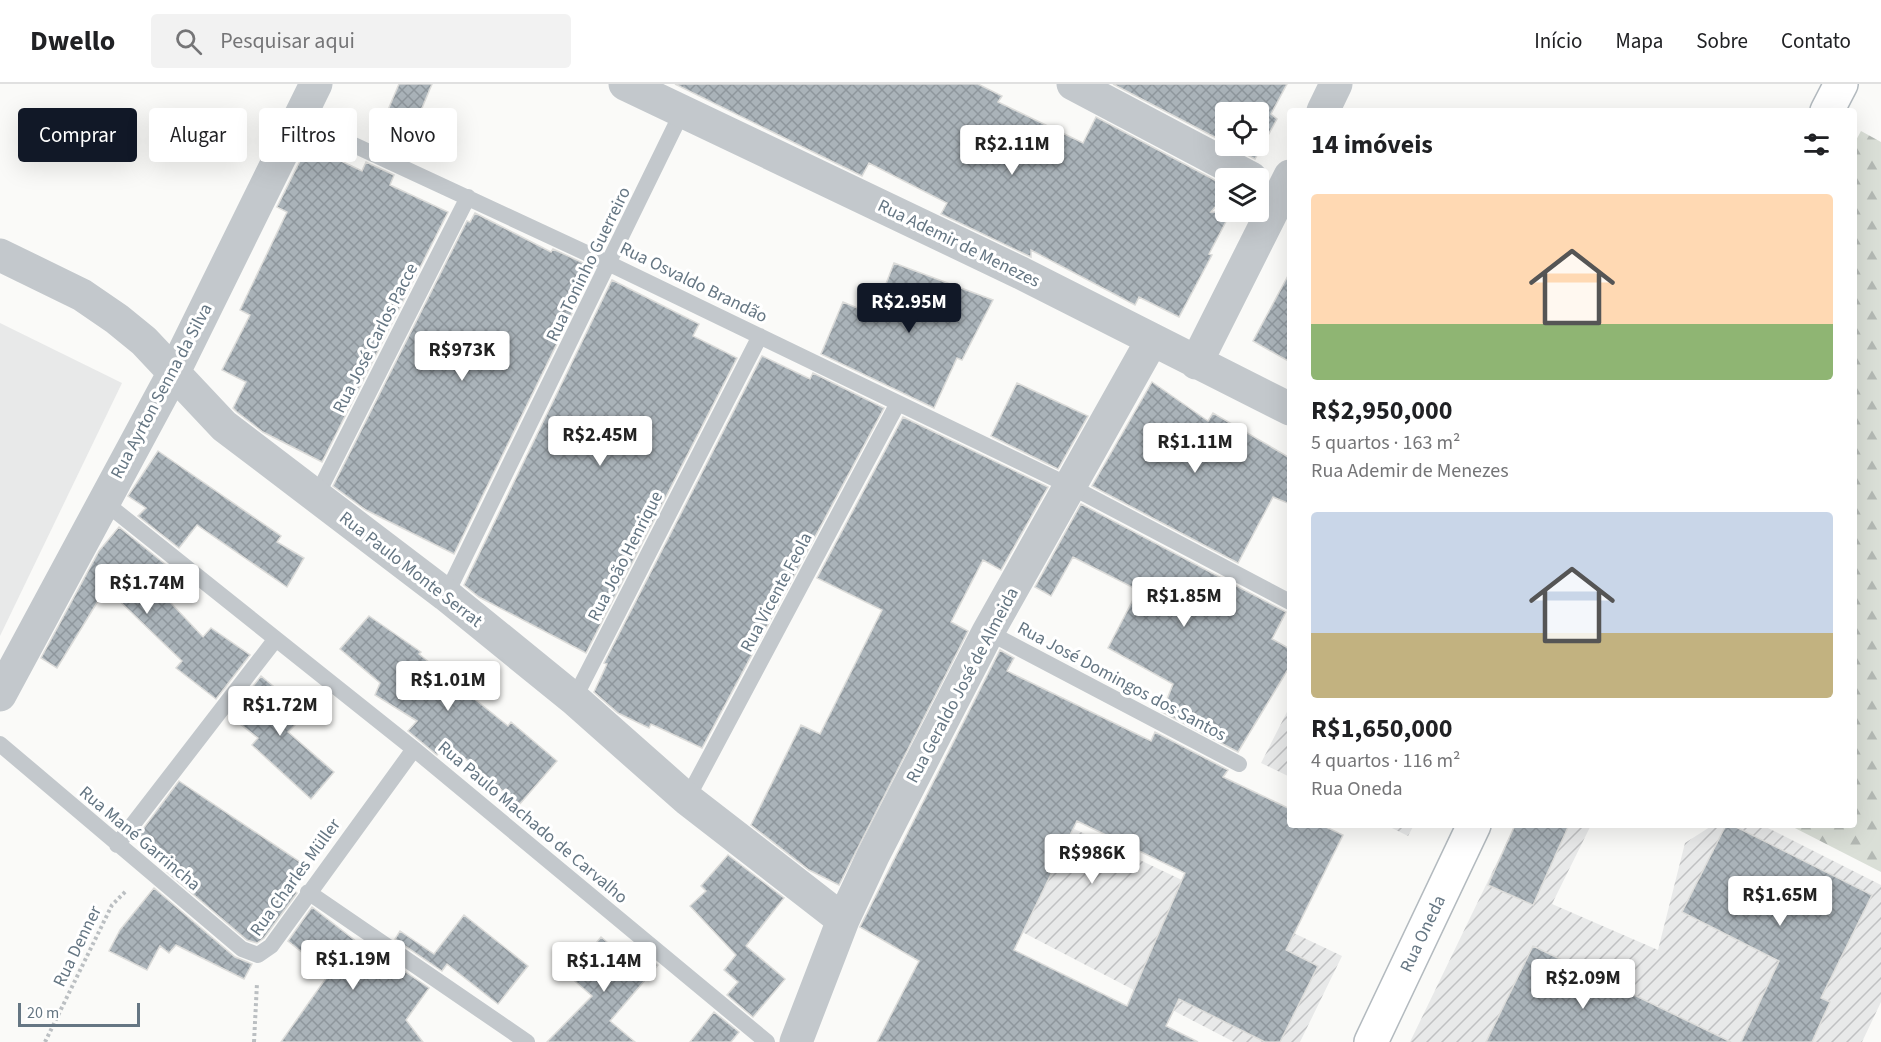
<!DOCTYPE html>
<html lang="pt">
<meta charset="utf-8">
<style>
:root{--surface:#fff;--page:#f2f2f2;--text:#202124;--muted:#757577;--line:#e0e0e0;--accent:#111827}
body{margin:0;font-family:"Source Sans 3",sans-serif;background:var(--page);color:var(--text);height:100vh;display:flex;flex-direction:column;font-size:22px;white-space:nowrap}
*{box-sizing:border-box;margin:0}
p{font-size:20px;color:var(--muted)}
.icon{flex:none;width:33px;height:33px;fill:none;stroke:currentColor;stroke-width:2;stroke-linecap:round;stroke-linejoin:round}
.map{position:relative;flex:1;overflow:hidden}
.side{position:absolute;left:1287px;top:24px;width:570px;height:720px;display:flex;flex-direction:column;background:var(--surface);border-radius:6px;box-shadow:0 6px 24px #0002}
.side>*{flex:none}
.guide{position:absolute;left:18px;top:24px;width:570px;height:54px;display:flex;gap:12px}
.fabs{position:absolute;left:1215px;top:18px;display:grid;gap:12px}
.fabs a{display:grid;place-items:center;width:54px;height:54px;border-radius:6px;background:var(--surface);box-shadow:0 6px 24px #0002;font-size:30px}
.scale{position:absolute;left:18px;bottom:15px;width:122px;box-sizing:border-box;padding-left:6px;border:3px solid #657683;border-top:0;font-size:16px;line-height:21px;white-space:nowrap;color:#657683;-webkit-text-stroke:4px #fff;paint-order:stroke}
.price{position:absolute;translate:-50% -51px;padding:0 14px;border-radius:6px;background:#fff;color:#222;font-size:20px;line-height:39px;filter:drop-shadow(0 2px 3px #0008)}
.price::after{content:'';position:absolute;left:50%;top:36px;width:18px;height:14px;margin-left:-9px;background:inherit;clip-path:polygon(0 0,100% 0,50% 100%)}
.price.selected{background:var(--accent);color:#fff}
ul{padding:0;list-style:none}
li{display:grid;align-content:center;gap:12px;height:318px;padding:0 24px}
li span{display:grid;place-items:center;height:186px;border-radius:6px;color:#555}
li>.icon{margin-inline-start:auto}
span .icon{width:108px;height:108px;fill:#fffc;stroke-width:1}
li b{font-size:26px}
h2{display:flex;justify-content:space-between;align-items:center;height:72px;padding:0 24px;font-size:26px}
.chip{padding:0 21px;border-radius:6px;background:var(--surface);box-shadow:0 6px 24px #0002;font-size:21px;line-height:54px}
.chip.selected{background:var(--accent);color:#fff}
header{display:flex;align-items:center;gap:36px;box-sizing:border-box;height:84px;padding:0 30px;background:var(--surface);border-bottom:2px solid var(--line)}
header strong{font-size:28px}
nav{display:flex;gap:33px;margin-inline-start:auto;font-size:21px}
.search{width:420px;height:54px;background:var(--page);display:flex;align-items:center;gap:15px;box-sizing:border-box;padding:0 21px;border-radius:6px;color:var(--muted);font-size:22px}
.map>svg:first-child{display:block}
.built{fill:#e8e9e9}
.industrial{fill:url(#industrial-furrows)}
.forest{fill:url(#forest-firs)}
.building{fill:url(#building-cross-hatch);stroke:#dcdcda;stroke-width:1.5;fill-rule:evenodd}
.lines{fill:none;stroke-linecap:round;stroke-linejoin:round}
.secondary-casing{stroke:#b3babf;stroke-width:36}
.path{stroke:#bbbfc2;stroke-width:4;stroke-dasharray:3 3;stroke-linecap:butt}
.lane{stroke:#c3c8cc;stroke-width:16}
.street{stroke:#c3c8cc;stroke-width:33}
.secondary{stroke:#fff;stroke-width:33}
.labels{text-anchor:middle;stroke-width:6;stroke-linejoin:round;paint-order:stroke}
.street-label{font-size:18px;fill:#657683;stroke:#fff}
</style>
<header>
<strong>Dwello</strong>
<div class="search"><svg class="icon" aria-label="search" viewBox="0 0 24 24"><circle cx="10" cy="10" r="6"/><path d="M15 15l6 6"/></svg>Pesquisar aqui</div>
<nav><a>Início</a><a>Mapa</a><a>Sobre</a><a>Contato</a></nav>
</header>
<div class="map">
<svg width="1881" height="958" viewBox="0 0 1881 958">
<defs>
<pattern id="industrial-furrows" width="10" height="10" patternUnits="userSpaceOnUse" patternTransform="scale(1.5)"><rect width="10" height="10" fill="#e8e9e9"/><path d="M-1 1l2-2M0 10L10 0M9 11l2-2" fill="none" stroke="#c0c1c2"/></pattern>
<pattern id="forest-firs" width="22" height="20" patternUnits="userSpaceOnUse" patternTransform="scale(1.5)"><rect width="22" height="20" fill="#dadfd7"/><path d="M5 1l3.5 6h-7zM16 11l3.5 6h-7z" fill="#b4b9b4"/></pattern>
<pattern id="building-cross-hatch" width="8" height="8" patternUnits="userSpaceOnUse" patternTransform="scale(1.5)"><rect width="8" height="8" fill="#aab3b9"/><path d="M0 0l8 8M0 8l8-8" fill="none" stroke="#8e969c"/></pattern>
</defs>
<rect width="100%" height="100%" fill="#fafaf8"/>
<!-- built -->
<path class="built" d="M0,239L122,299L0,552Z"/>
<!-- industrial -->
<path class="industrial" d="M1290,622V693L1261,679Z
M969,695L1342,872L1300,958H1234L918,794Z
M1386,741H1414L1408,752Z
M1515,741H1591L1552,820L1658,866L1685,759L1713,741H1762L1881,801V918L1862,958H1410Z"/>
<!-- forest -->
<path class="forest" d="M1861,47L1881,58V788L1789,741H1854V60Z"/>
<!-- building -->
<path class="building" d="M399,0H432L402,72L374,59Z
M675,0H978L1002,12L998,18L1083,59L1096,33L1226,102V110L1211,128H1231L1209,170L1212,171L1179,233L1139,213L1135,221L1031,166V173L941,130L947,119L869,79L862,92Z
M1113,0H1287L1271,30L1277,35L1255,75L1230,62H1258V28H1226V59Z
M308,61L362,87L366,78L394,91L390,101L448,128L322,378L263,348L237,328L233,324L246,298L222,286L250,231L240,226L287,128L277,123Z
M475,129L551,168L553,165L594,184L454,470L366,426L333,402L467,137L470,138Z
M894,179L993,216L962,276L957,274L934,324L821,270L843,218L874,231Z
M1290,188V278L1253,257Z
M612,196L699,240L693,252L737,274L586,569L479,513L464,501Z
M762,272L810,295L813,289L884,324L702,664L651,640L649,644L618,629L594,608L607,580L604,579Z
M1152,298L1208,337L1213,329L1290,374V420L1273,413L1238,479L1092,402Z
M1017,299L1088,332L1058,385L991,352Z
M903,333L1048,403L1001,486L983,476L951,538L968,547L839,801L809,786L751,741L801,641L820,650L882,526L817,494Z
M158,367L281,452L277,458L304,474L287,503L197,441L179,464L138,432L146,424L128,412Z
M1081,420L1286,528L1272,555L1290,565V582L1238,668L1162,628L1173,600L1108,564L1138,506L1073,473L1051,512L1035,503Z
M119,443L165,480L151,498L203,553L211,544L250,571L216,615L176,584L182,577L106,504L57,584L41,574L99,467Z
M369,532L421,568L419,570L508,642L511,638L557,677L519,721L447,659L437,671L408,647L417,637L375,611L380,599L340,565Z
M1000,566L1014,574L1007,587L1151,657L1155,648L1228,686L1223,693L1290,725V741H1322L1343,751L1286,866L1318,882L1280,958H1265L1179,915L1166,942L1198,958H877L919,877L860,843ZM1077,737L1185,789L1127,922L1014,866Z
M261,592L279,607L278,609L302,634L288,648L334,688L311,715L252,661L258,654L230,632Z
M179,697L306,782L290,803L297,809L264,854L257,859L247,856L167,788L174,780L137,753Z
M1515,741H1569L1533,821L1488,801Z
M1726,741H1732L1872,811L1821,914L1830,918L1812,958H1741L1779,877L1682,828Z
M728,771L784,814L746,862L785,895L753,933L727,911L738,898L724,886L736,871L690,822L706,807L701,802Z
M154,804L235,873L252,880L244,895L176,861L169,869L160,862L147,886L109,867L120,846Z
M312,823L383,878L385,874L429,904L406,936L423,958H281L329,890L288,857Z
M464,831L528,882L498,920L447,880L442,887L395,855L400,847L434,870Z
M601,853L627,875L637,864L658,881L610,937L635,958H547L592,912L569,892Z
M1533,862L1731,958H1486Z
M714,928L739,948L731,958H690Z"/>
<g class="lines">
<!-- secondary casing -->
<g class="secondary-casing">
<g id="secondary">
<path d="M1827,27L1841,0"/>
<path id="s1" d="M1371,958L1474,741"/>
</g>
</g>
<!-- path -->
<path class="path" d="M45,958L112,821L127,806
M254,958L257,899"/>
<!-- lane -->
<path class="lane" d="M300,36L610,180L1068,401L1290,518
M317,411L468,113
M103,417L414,665L767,958
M446,511L683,26
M988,548L1239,680
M574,615L760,252
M0,660L242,865L258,871L271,862L414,665
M687,715L898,319
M117,761L275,556
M308,808L527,958"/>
<!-- street -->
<path class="street" d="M625,0L1021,189L1290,325
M1073,0L1251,94
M1323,27L1336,0
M0,171L82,211L117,235L144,257L224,342L446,511L574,615L687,715L843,836
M1196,279L1290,92
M0,611L174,288L316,0
M796,958L843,836L873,772L988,548L1152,256"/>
<!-- secondary -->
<use href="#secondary" class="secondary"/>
</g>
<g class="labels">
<!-- street labels -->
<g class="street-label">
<text transform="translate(959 159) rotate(26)" y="6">Rua Ademir de Menezes</text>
<text transform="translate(588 180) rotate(-64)" y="6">Rua Toninho Guerreiro</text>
<text transform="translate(694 198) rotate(26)" y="6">Rua Osvaldo Brandão</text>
<text transform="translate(375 254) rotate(-63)" y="6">Rua José Carlos Pacce</text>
<text transform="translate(161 307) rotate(-62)" y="6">Rua Ayrton Senna da Silva</text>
<text transform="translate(625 472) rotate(-63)" y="6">Rua João Henrique</text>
<text transform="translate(411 485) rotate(38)" y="6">Rua Paulo Monte Serrat</text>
<text transform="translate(776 508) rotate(-62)" y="6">Rua Vicente Feola</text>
<text transform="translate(1122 597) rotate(28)" y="6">Rua José Domingos dos Santos</text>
<text transform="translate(962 601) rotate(-62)" y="6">Rua Geraldo José de Almeida</text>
<text transform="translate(533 738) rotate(40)" y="6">Rua Paulo Machado de Carvalho</text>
<text transform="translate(140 754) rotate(40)" y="6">Rua Mané Garrincha</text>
<text transform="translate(295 793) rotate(-54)" y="6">Rua Charles Müller</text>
<text dy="6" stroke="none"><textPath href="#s1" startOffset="120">Rua Oneda</textPath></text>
<text transform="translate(77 862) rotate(-64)" y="6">Rua Denner</text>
</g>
</g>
</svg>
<div class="fabs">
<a><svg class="icon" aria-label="locate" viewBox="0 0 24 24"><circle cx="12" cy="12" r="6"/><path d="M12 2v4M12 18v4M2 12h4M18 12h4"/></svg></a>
<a><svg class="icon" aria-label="layers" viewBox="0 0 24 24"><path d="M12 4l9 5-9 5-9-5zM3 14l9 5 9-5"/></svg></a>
</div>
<div class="scale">20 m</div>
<b class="price" style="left:1012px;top:92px">R$2.11M</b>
<b class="price selected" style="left:909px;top:250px">R$2.95M</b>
<b class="price" style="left:462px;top:298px">R$973K</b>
<b class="price" style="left:600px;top:383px">R$2.45M</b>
<b class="price" style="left:1195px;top:390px">R$1.11M</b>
<b class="price" style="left:147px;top:531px">R$1.74M</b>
<b class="price" style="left:1184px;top:544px">R$1.85M</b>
<b class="price" style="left:448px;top:628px">R$1.01M</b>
<b class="price" style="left:280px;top:653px">R$1.72M</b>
<b class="price" style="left:1092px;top:801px">R$986K</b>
<b class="price" style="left:1780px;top:843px">R$1.65M</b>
<b class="price" style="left:353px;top:907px">R$1.19M</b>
<b class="price" style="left:604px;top:909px">R$1.14M</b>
<b class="price" style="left:1583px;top:926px">R$2.09M</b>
<div class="guide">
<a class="chip selected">Comprar</a>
<a class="chip">Alugar</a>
<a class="chip">Filtros</a>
<a class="chip">Novo</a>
</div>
<section class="side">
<h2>14 imóveis<svg class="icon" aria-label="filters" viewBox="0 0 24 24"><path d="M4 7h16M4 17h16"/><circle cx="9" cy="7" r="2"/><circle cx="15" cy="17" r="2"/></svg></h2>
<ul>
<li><span style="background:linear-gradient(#ffd9b3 70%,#8fb573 0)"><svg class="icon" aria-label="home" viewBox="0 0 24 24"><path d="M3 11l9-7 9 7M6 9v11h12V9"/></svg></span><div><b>R$2,950,000</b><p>5 quartos · 163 m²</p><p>Rua Ademir de Menezes</p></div></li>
<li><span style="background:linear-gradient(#c9d6e8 65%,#c2b280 0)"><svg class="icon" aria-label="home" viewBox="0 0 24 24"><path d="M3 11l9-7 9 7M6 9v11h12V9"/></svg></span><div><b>R$1,650,000</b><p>4 quartos · 116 m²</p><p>Rua Oneda</p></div></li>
</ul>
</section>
</div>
